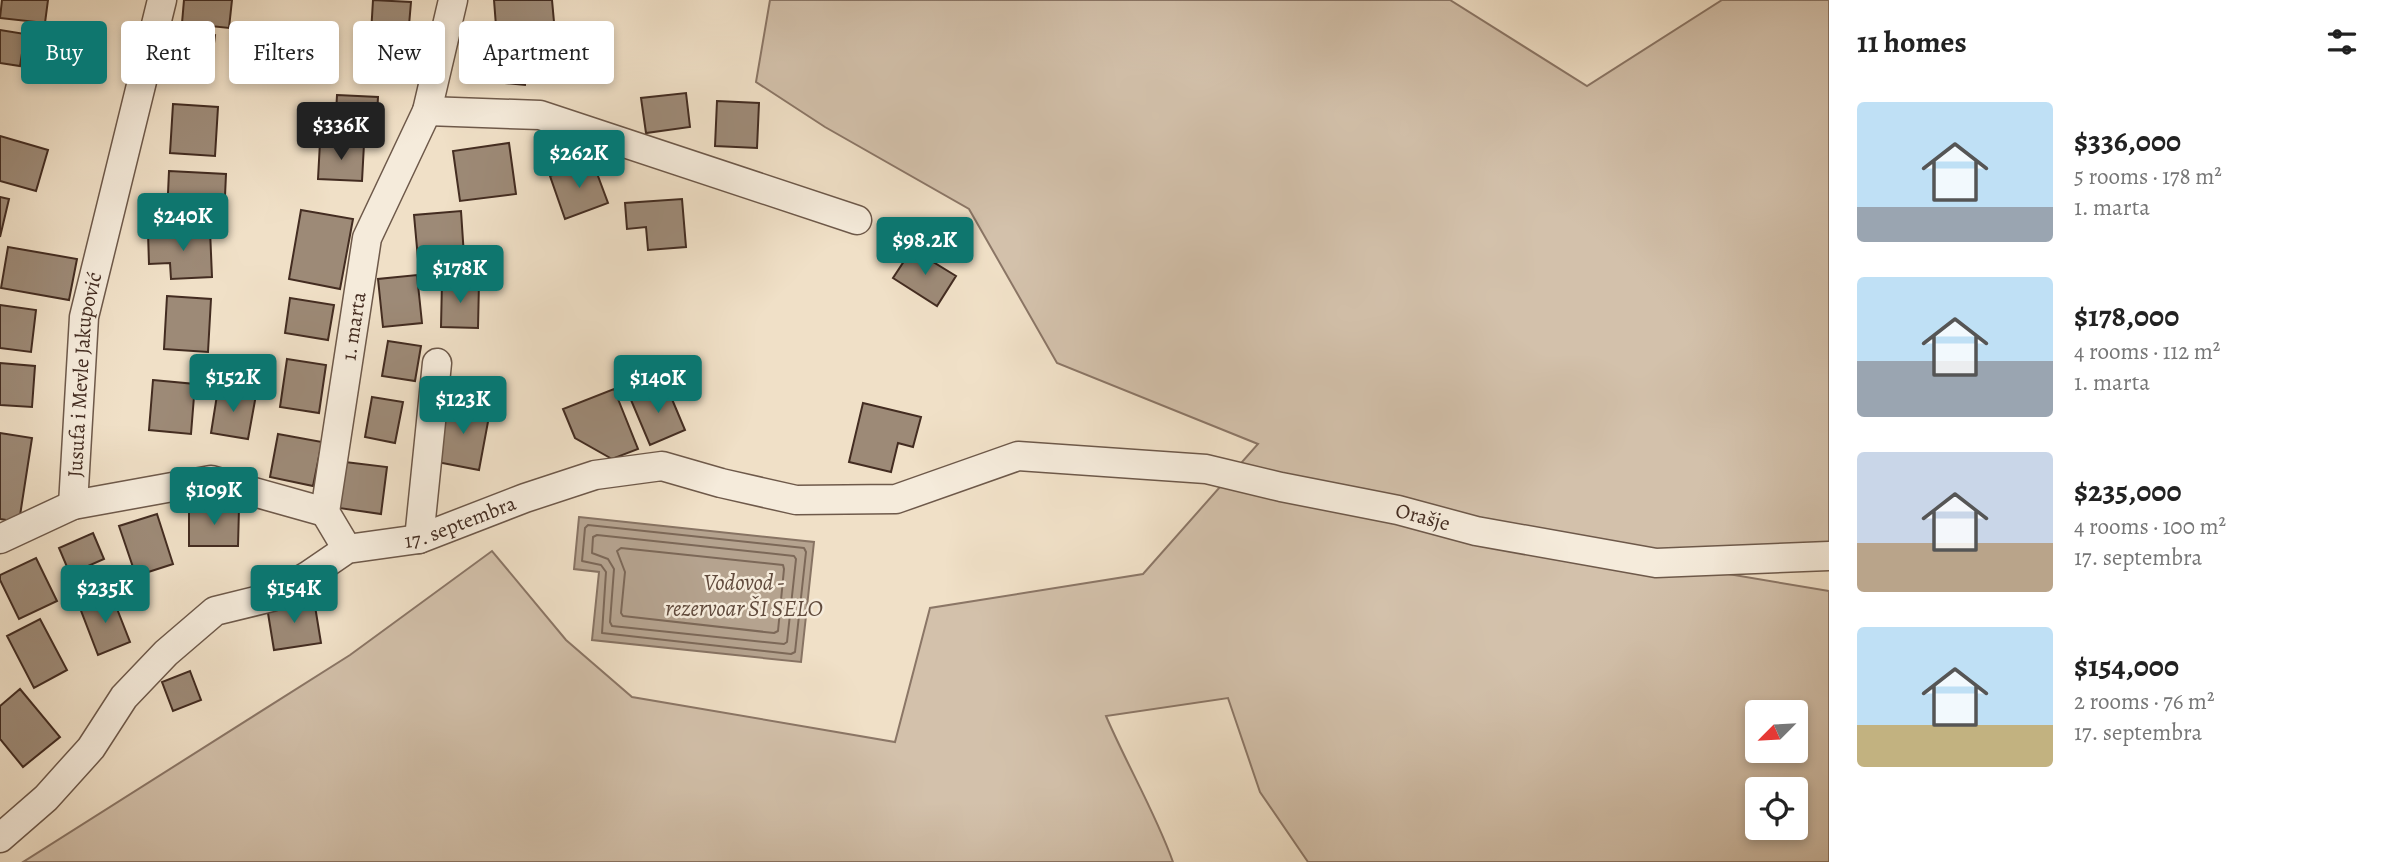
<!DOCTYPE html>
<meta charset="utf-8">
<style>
:root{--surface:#fff;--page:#f2f2f2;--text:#222;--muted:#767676;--accent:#0f766e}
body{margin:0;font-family:Alegreya,serif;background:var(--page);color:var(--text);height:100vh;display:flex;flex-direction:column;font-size:26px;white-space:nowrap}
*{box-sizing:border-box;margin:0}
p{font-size:23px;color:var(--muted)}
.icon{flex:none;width:38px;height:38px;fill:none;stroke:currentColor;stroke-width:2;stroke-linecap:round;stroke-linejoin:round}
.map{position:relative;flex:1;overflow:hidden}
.panel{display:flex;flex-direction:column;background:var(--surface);width:560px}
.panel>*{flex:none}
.banner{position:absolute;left:21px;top:21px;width:665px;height:63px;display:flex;gap:14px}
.needle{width:46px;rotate:246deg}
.tools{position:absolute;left:1745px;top:700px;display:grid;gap:14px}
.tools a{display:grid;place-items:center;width:63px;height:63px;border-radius:7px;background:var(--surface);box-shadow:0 4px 10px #0003;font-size:35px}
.price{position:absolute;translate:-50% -60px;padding:0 16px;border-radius:7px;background:var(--accent);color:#fff;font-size:23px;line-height:46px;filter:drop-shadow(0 2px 4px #0008)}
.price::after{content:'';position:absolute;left:50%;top:42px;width:21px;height:16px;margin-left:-10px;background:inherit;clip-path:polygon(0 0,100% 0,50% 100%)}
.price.on{background:#222;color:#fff}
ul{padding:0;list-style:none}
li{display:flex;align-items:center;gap:21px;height:175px;padding:0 28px}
li span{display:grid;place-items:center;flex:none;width:196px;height:140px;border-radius:7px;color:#555}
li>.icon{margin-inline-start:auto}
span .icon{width:84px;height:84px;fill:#fffc;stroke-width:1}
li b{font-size:30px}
h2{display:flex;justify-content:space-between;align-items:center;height:84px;padding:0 28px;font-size:30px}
.chip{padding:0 24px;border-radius:7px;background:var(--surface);box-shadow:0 4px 10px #0003;font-size:24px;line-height:63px}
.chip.on{background:var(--accent);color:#fff}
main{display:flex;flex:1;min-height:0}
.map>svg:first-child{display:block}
.green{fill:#d3c1ab;stroke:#8b7666;stroke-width:2;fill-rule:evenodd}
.water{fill:#b5a38f;stroke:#877363;stroke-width:2}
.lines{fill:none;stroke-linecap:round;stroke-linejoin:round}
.shore{stroke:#7c6858;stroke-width:2}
.building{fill:#9d8a77;stroke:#432c21;stroke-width:2}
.minor-casing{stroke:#6e594a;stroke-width:31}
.minor{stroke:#f5ebdb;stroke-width:28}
.labels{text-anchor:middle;stroke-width:5;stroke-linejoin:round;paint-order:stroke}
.street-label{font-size:21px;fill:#432c21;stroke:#f5ebdb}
.water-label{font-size:23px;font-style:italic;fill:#604a3c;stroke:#f5ebdb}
</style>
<main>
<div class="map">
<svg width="1829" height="862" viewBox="0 0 1829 862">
<rect width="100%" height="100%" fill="#f0e0c7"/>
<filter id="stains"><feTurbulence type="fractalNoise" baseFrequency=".00286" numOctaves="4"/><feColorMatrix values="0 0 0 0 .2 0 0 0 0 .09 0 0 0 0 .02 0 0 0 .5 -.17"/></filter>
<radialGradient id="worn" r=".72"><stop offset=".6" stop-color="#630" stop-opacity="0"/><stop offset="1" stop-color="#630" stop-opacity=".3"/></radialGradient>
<!-- green -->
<path class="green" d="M770,0H1450L1587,86L1722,0H1829V558L1669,564L1829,591V862H1308L1260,792L1228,698L1106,716C1127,765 1155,812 1173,862H23L350,655L492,551L566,640L632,697L895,742L930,608L1143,574L1258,444L1057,363L969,209L825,127L756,82ZM1757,712H1796V751H1757ZM1757,789H1796V828H1757Z"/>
<!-- water -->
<path class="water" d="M579,517L814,542L801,662L592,640L599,572L574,569Z"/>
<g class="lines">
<!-- shore -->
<path class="shore" d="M588,525L804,548L806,552L795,652L791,654L602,633L606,572L601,565L582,561L585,528Z
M597,535L794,556L796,559L787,642L784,644L612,626L610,622L614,569L608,559L592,553L593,537Z
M621,548L783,565L784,569L778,631L774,633L623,616L621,613L625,572L617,551Z"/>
</g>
<!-- building -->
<path class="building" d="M2,0H48L45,23L0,18Z
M184,0H232L229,28L182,23Z
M373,0L411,2L408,37L371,34Z
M494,0H552L554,22L496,26Z
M238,25L286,30L283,70L235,66Z
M0,30L25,34L20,66L0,63Z
M175,30L215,35L210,77L170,72Z
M488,36L529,40L525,85L484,81Z
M686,93L690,127L646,133L641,98Z
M337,95L378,97L376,135L335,133Z
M717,101L759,103L757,148L715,146Z
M173,104L218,107L215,156L170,153Z
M0,136L48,150L36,191L0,181Z
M320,142L364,144L362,181L318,179Z
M509,143L516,194L460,201L453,151Z
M592,160L608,203L565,219L550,176Z
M169,171L226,174L224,218L167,215Z
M0,197L9,199L0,237Z
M682,199L686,247L648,250L646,227L627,229L625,203Z
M301,210L353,219L340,289L289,279Z
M461,211L464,256L418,259L414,215Z
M210,230L212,277L171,279L170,263L149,264L148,233Z
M8,247L77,259L69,300L1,288Z
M912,249L956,276L937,306L893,278Z
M417,275L422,323L383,327L378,279Z
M442,281L479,282L478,328L441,327Z
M167,296L211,299L208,352L164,349Z
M290,298L334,305L328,340L285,333Z
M0,305L36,310L31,352L0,348Z
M388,341L421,346L415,381L382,376Z
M287,359L326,365L319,413L280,407Z
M0,363L35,366L32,407L0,405Z
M153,380L195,384L191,434L149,430Z
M666,385L685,430L650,445L631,400Z
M218,389L256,395L248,439L211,433Z
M614,389L638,449L612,459L575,438L563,409Z
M372,397L403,402L395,443L365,437Z
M448,403L490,411L479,470L437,462Z
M863,403L921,417L913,447L898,443L891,472L849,462Z
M0,433L32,438L19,522L0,519Z
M278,434L322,442L313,486L270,477Z
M345,462L387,467L381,514L339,508Z
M189,508H239L238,546H189Z
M157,514L173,564L136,576L119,526Z
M93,533L104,559L70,574L59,548Z
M36,558L57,601L19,619L0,580V575Z
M112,596L130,642L98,655L80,608Z
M314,600L321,643L274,650L267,607Z
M40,619L67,670L34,688L7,636Z
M190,671L201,700L173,711L162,682Z
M20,689L60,737L23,767L0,739V706Z"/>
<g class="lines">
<!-- minor casing -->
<g class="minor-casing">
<g id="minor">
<path d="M427,111L540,115L857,220"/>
<path id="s1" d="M73,505L84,317L162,0"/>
<path d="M0,539L73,505L211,480L325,512"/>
<path d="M419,539L437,363"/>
<path id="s2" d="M347,549L325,512L367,238L427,111L453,0"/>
<path id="s3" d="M0,838L46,798L91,748L124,697L166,653L215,611L272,597L309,575L347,549L419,539L525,498L595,475L662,466L721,483L796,500L896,499L1018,456L1206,469L1281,487L1398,510L1476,531L1656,563L1829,556"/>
</g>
</g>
<!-- minor -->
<use href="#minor" class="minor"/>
</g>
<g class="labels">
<!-- street labels -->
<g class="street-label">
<text dy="7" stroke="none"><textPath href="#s2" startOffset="231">1. marta</textPath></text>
<text dy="7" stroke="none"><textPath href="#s1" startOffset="131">Jusufa i Mevle Jakupović</textPath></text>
<text dy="7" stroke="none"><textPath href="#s3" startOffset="1568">Orašje</textPath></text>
<text dy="7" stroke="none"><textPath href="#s3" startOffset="579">17. septembra</textPath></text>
</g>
<!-- water labels -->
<g class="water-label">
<text x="744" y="590">Vodovod -<tspan x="744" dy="26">rezervoar ŠI SELO</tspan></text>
</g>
</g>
<rect width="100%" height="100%" filter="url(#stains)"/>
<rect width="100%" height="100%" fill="url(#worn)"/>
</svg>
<div class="tools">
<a><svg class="needle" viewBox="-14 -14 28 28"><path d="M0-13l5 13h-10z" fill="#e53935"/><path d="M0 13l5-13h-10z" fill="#767676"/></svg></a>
<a><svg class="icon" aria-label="locate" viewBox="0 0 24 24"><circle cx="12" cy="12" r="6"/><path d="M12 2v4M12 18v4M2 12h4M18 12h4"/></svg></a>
</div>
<b class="price on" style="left:341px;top:162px">$336K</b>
<b class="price" style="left:579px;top:190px">$262K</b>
<b class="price" style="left:183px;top:253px">$240K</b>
<b class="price" style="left:925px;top:277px">$98.2K</b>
<b class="price" style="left:460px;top:305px">$178K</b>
<b class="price" style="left:233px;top:414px">$152K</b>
<b class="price" style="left:658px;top:415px">$140K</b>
<b class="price" style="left:463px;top:436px">$123K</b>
<b class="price" style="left:214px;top:527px">$109K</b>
<b class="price" style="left:105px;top:625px">$235K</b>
<b class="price" style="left:294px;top:625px">$154K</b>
<div class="banner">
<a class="chip on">Buy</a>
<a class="chip">Rent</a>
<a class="chip">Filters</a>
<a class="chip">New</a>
<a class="chip">Apartment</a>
</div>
</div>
<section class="panel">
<h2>11 homes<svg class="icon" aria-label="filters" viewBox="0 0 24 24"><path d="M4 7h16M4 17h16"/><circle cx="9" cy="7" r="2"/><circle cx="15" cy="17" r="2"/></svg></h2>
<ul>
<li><span style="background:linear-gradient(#bfe0f5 75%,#9aa5b1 0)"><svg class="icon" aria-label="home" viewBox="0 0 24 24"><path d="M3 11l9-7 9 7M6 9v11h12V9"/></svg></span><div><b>$336,000</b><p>5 rooms · 178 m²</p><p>1. marta</p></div></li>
<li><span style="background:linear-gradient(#bfe0f5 60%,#9aa5b1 0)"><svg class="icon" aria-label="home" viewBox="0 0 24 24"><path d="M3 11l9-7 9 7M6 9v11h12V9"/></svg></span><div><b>$178,000</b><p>4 rooms · 112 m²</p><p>1. marta</p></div></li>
<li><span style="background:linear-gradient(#c9d6e8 65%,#b9a48a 0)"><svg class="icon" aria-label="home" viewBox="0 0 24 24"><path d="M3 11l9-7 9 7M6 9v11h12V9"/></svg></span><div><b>$235,000</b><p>4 rooms · 100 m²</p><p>17. septembra</p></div></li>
<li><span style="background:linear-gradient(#bfe0f5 70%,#c2b280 0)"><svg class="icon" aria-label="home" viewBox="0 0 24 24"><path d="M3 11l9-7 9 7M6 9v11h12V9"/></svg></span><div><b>$154,000</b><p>2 rooms · 76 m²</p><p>17. septembra</p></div></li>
</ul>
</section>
</main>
